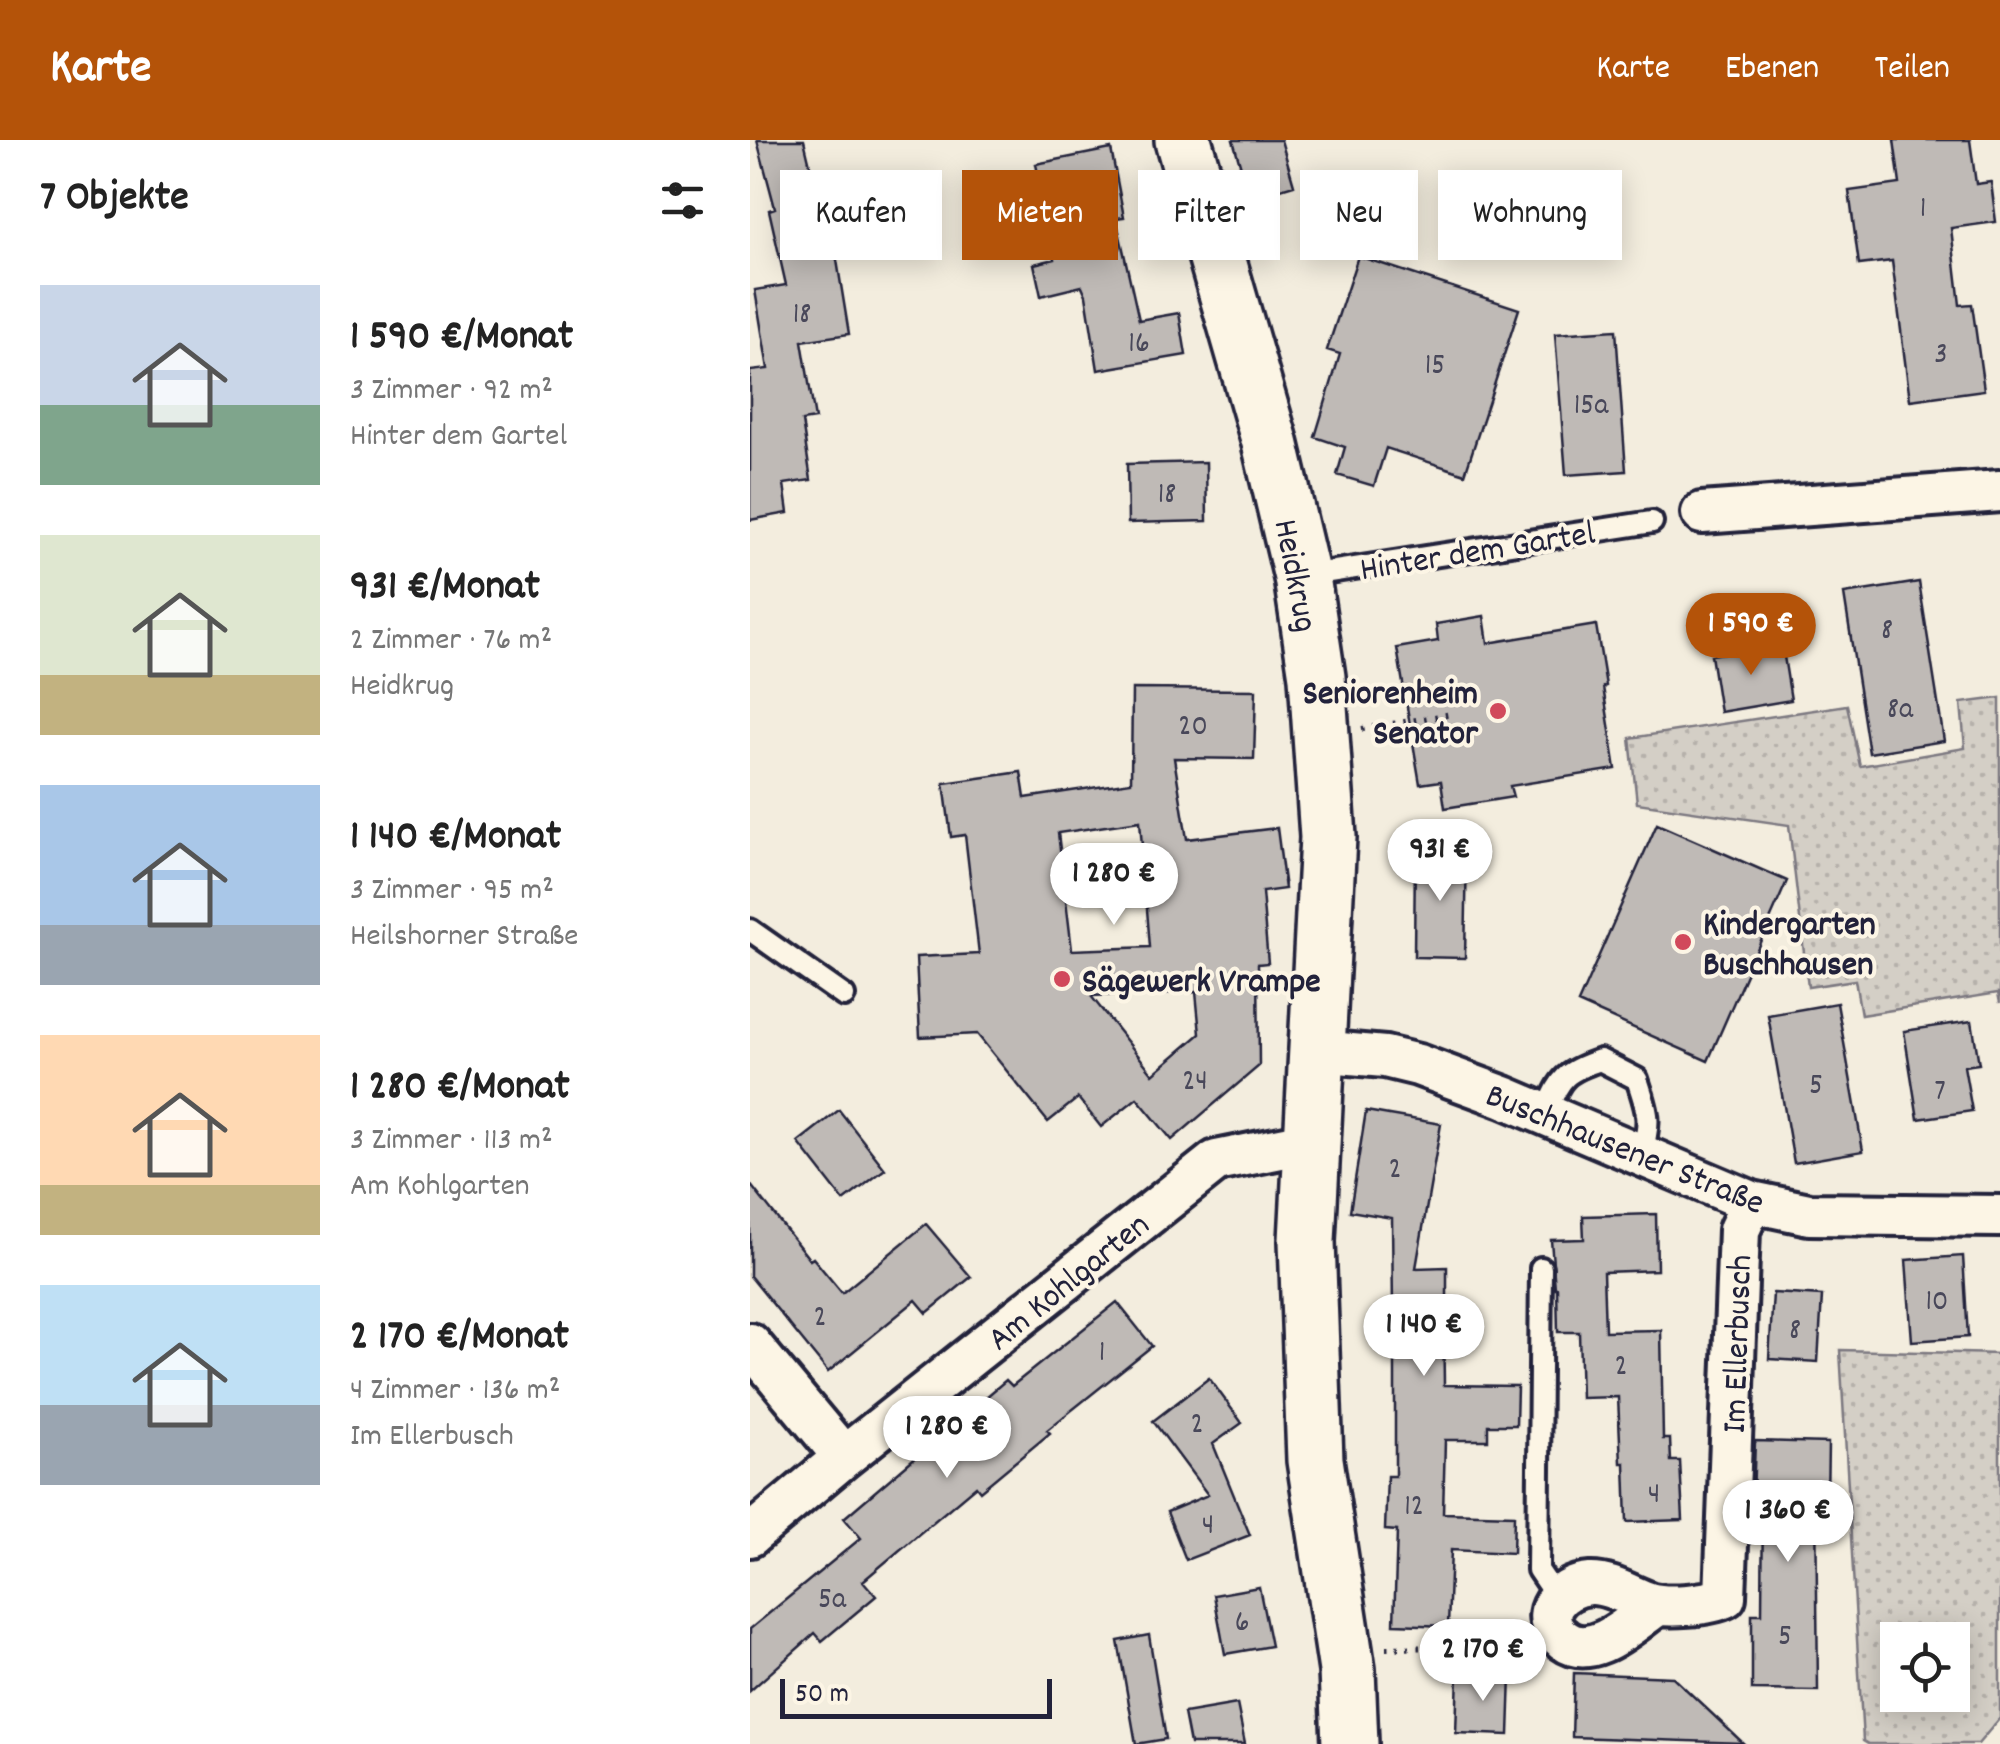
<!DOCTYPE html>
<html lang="de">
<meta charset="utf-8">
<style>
:root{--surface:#fff;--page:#f6f6f6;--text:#222;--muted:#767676;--accent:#b45309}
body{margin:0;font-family:Dekko,sans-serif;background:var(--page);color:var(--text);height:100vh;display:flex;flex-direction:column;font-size:38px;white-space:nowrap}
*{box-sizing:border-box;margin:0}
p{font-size:32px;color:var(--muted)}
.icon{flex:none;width:55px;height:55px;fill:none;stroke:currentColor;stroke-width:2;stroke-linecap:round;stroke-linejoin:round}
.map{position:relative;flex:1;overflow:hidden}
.drawer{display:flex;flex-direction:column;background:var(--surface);width:750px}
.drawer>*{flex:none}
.banner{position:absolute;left:30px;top:30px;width:950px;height:90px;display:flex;gap:20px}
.buttons{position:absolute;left:1130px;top:1482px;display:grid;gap:20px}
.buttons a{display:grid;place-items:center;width:90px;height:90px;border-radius:0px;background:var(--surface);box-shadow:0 5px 25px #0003;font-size:50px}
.scale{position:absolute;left:30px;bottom:25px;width:272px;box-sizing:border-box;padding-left:10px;border:5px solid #22223b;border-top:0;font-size:28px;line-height:35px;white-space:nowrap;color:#22223b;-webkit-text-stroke:8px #fcf5e5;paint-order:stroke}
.price{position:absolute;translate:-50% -85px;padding:0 22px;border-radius:35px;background:#fff;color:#222;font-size:32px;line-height:65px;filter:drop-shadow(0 2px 5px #0008)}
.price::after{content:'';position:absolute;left:50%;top:60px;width:30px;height:22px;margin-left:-15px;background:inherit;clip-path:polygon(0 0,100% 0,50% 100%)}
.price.current{background:var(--accent);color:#fff}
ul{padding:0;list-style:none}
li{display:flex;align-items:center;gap:30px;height:250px;padding:0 40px}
li span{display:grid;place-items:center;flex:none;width:280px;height:200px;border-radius:0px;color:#555}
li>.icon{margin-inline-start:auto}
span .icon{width:120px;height:120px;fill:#fffc;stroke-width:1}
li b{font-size:42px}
h2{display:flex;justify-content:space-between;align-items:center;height:120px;padding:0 40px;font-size:42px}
.pill{padding:0 35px;border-radius:0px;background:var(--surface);box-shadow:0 5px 25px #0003;font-size:35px;line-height:90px}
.pill.current{background:var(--accent);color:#fff}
header{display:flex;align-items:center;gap:60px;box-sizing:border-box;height:140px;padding:0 50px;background:var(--accent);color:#fff}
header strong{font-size:48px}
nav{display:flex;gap:55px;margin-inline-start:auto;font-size:35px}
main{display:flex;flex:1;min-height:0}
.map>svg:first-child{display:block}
.green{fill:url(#green-dots);stroke:#7b7880;stroke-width:2.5;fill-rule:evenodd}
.building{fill:#bfbab6;stroke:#22223b;stroke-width:2.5;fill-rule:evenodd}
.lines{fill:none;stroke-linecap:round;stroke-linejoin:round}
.service-casing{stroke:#22223b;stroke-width:28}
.minor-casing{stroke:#22223b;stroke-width:48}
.secondary-casing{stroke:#22223b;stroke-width:62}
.path{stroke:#22223b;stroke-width:6;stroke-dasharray:2.5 8;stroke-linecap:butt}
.service{stroke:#fcf5e5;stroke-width:20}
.minor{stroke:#fcf5e5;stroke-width:40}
.secondary{stroke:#fcf5e5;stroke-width:55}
.poi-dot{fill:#d1495b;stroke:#fcf5e5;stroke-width:4}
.labels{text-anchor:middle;stroke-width:8;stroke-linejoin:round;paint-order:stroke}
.number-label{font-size:30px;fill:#49485a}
.street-label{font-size:35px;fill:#22223b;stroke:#fcf5e5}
.poi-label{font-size:35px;font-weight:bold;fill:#22223b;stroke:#fcf5e5;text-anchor:start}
</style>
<header>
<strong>Karte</strong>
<nav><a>Karte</a><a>Ebenen</a><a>Teilen</a></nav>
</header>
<main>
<section class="drawer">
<h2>7 Objekte<svg class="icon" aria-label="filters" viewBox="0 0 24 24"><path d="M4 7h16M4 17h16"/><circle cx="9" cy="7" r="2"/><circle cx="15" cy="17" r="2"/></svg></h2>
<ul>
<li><span style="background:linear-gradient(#c9d6e8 60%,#7fa58c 0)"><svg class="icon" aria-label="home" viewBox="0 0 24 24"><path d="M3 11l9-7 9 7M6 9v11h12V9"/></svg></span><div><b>1 590 €/Monat</b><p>3 Zimmer · 92 m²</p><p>Hinter dem Gartel</p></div></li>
<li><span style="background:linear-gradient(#dfe7d0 70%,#c2b280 0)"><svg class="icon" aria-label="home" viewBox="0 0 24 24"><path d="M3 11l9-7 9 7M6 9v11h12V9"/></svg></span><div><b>931 €/Monat</b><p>2 Zimmer · 76 m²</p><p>Heidkrug</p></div></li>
<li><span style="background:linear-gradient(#a9c7e8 70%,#9aa5b1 0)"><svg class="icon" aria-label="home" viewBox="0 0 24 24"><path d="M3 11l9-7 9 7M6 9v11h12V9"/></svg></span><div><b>1 140 €/Monat</b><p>3 Zimmer · 95 m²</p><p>Heilshorner Straße</p></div></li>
<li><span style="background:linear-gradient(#ffd9b3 75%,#c2b280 0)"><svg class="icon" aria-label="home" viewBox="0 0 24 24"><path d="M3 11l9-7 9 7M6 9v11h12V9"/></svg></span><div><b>1 280 €/Monat</b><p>3 Zimmer · 113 m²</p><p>Am Kohlgarten</p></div></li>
<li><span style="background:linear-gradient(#bfe0f5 60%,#9aa5b1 0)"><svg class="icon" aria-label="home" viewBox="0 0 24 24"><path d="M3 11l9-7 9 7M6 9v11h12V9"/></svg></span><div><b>2 170 €/Monat</b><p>4 Zimmer · 136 m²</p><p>Im Ellerbusch</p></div></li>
</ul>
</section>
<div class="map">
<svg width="1250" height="1604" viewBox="0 0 1250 1604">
<defs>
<pattern id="green-dots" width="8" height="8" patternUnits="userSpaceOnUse" patternTransform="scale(2.5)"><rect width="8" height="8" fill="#d4cfc6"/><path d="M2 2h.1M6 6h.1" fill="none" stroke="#b6b1ab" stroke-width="1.8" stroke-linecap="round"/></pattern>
</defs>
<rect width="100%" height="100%" fill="#f3edde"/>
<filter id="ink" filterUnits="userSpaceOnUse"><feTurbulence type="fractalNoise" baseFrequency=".01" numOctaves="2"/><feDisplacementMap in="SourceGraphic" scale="20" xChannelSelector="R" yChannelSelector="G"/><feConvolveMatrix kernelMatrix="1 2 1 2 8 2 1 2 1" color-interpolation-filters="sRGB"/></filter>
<g filter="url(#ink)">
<!-- green -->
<path class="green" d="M1250,558V863L1248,853L1111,875L1105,840L1058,847L1039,685L887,663L880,598L1097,565L1110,626L1215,608L1211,563Z
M1090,1210L1250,1214V1578L1228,1604H1118L1113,1601ZM1202,1500V1555H1148V1500Z"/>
<!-- building -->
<path class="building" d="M7,0H54L68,59L106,50L118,107L86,114L99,194L52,201L65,279L52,281L61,340L34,344L38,373L0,380V231L18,229L5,150L36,145L19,70L25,68Z
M483,0H531L544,45L500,58Z
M1144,0H1220L1226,44L1241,42L1246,82L1201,88L1210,165L1222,164L1234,250L1160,260L1142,121L1109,125L1099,51L1150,44Z
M361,9L374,77L366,78L389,180L429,173L436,215L348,230L336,155L332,146L291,156L284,124L305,119L286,24Z
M608,116L769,169L715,334L636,308L624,346L587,335L595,307L565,297L590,214L577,210Z
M866,190L876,331L816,335L805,194Z
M456,322L457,381L378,383L377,324Z
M1169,442L1194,601L1119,613L1094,454Z
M734,476L738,503L846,485L856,546L853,547L866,629L760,646L763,657L695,668L691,641L670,644L647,508L688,501L686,484Z
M1032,504L1041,560L970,572L961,515Z
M382,549L506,550L504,619L424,618L437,699L527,688L535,749L512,752L518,823L508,824L509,926L422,1000L387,958L351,987L328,958L298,982L227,894L170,897L166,817L229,814L215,695L201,697L194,643L271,632L275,658L381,642ZM390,681L400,807L322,810L308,693ZM446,852L450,894L403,934L341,856Z
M907,684L1037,741L958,921L828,863Z
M665,710L717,711L715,818L664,817Z
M1087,863L1113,1011L1044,1023L1018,875Z
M1222,881L1229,924L1214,926L1222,971L1168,979L1154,891Z
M89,970L135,1029L94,1061L48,1002Z
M616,971L691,984L666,1128L697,1127V1171L693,1172L694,1245L767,1246L766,1285H738V1300H695L693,1373L764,1375L763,1413L701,1410L698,1486L644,1484L647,1391L635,1390L637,1336H645V1215H637L636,1172H643L642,1078L600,1071Z
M0,1044L60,1120L63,1118L92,1153L176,1084L221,1137L177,1173L166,1160L78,1232L0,1136Z
M906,1074L907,1130L853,1132L855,1191L911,1190L913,1299H920L921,1321H930L933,1380L877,1382L875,1323H871L868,1257L831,1258L829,1192H808L807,1148H805L801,1100L834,1099L833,1076Z
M1213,1116L1218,1197L1162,1201L1156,1120Z
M1023,1153L1072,1156L1068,1222L1019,1219Z
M367,1162L402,1206L297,1290L300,1293L230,1351L226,1346L113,1441L126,1456L72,1501L65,1493L0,1551V1489L111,1398L94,1378L256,1240L262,1246Z
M459,1238L492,1283L463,1304L500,1395L436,1420L417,1372L458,1355L403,1281Z
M1005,1301L1078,1303L1077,1359H1066L1068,1551L1002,1550V1474H1012L1013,1357H1003Z
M509,1447L521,1506L475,1514L464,1455Z
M399,1495L416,1599L386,1604L368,1501Z
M708,1533L761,1535L759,1595L706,1593Z
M824,1533L923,1537L993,1603L822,1597Z
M487,1564L495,1604H440L434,1573Z"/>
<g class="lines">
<!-- service casing -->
<g class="service-casing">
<path id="service" d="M553,436L902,382
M0,790L94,856
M795,974C811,939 811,933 850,920L887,939C898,972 902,981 891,1014
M791,1128L788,1430L807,1458"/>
</g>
<!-- minor casing -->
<g class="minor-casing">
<path id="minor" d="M952,373L1250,351
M567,911L635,917L668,925L754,957L1002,1062L1059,1074L1250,1076
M0,1204L94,1317
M0,1396L94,1317L466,1021L561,1002
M904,1465L902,1469C880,1484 842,1521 814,1500C783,1476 810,1446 840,1444C860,1443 881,1457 899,1463C917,1468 959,1465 975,1457L989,1090L1002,1062"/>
</g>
<!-- secondary casing -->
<g class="secondary-casing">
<path id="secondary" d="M433,0L520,302L552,437L567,537L578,697L557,1101L565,1320L597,1530L600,1604"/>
</g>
<!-- path -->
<path class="path" d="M612,589L702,574
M636,1508L773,1506"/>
<!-- service -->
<use href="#service" class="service"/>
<!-- minor -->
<use href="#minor" class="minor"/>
<!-- secondary -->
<use href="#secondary" class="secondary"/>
</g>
</g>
<!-- markers -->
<g class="poi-dot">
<circle cx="748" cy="571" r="10"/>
<circle cx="933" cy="802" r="10"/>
<circle cx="312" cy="839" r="10"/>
</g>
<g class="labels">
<!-- number labels -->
<g class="number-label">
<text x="1173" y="76">1</text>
<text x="52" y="182">18</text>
<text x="389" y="211">16</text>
<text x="1191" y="222">3</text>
<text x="685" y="233">15</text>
<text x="841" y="273">15a</text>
<text x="417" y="362">18</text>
<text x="1137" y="498">8</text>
<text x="1150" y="577">8a</text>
<text x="443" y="594">20</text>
<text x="445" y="949">24</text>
<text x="1066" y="953">5</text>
<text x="1190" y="959">7</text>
<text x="645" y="1037">2</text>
<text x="1187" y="1169">10</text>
<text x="70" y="1185">2</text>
<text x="1045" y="1198">8</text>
<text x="352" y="1220">1</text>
<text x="871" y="1234">2</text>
<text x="447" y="1292">2</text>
<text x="904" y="1362">4</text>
<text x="664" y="1374">12</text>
<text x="458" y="1393">4</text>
<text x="82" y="1467">5a</text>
<text x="492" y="1490">6</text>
<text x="1035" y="1504">5</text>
</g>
<!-- street labels -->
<g class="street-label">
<text transform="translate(727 409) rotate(-9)" y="12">Hinter dem Gartel</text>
<text transform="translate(548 435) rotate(79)" y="12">Heidkrug</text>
<text transform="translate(876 1007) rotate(22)" y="12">Buschhausener Straße</text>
<text transform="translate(317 1140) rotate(-39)" y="12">Am Kohlgarten</text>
<text transform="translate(985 1204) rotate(-88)" y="12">Im Ellerbusch</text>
</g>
<!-- poi labels -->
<g class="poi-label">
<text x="728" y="563" text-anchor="end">Seniorenheim<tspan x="728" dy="40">Senator</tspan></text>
<text x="953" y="794">Kindergarten<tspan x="953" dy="40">Buschhausen</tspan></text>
<text x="332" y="851">Sägewerk Vrampe</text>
</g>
</g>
</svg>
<div class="buttons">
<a><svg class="icon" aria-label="locate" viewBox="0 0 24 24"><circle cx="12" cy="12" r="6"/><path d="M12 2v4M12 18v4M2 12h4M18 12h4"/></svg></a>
</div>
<div class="scale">50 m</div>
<b class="price current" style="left:1001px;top:538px">1 590 €</b>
<b class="price" style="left:690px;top:764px">931 €</b>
<b class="price" style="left:364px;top:788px">1 280 €</b>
<b class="price" style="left:674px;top:1239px">1 140 €</b>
<b class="price" style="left:197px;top:1341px">1 280 €</b>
<b class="price" style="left:1038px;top:1425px">1 360 €</b>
<b class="price" style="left:733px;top:1564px">2 170 €</b>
<div class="banner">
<a class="pill">Kaufen</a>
<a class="pill current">Mieten</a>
<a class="pill">Filter</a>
<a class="pill">Neu</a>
<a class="pill">Wohnung</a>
</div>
</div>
</main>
